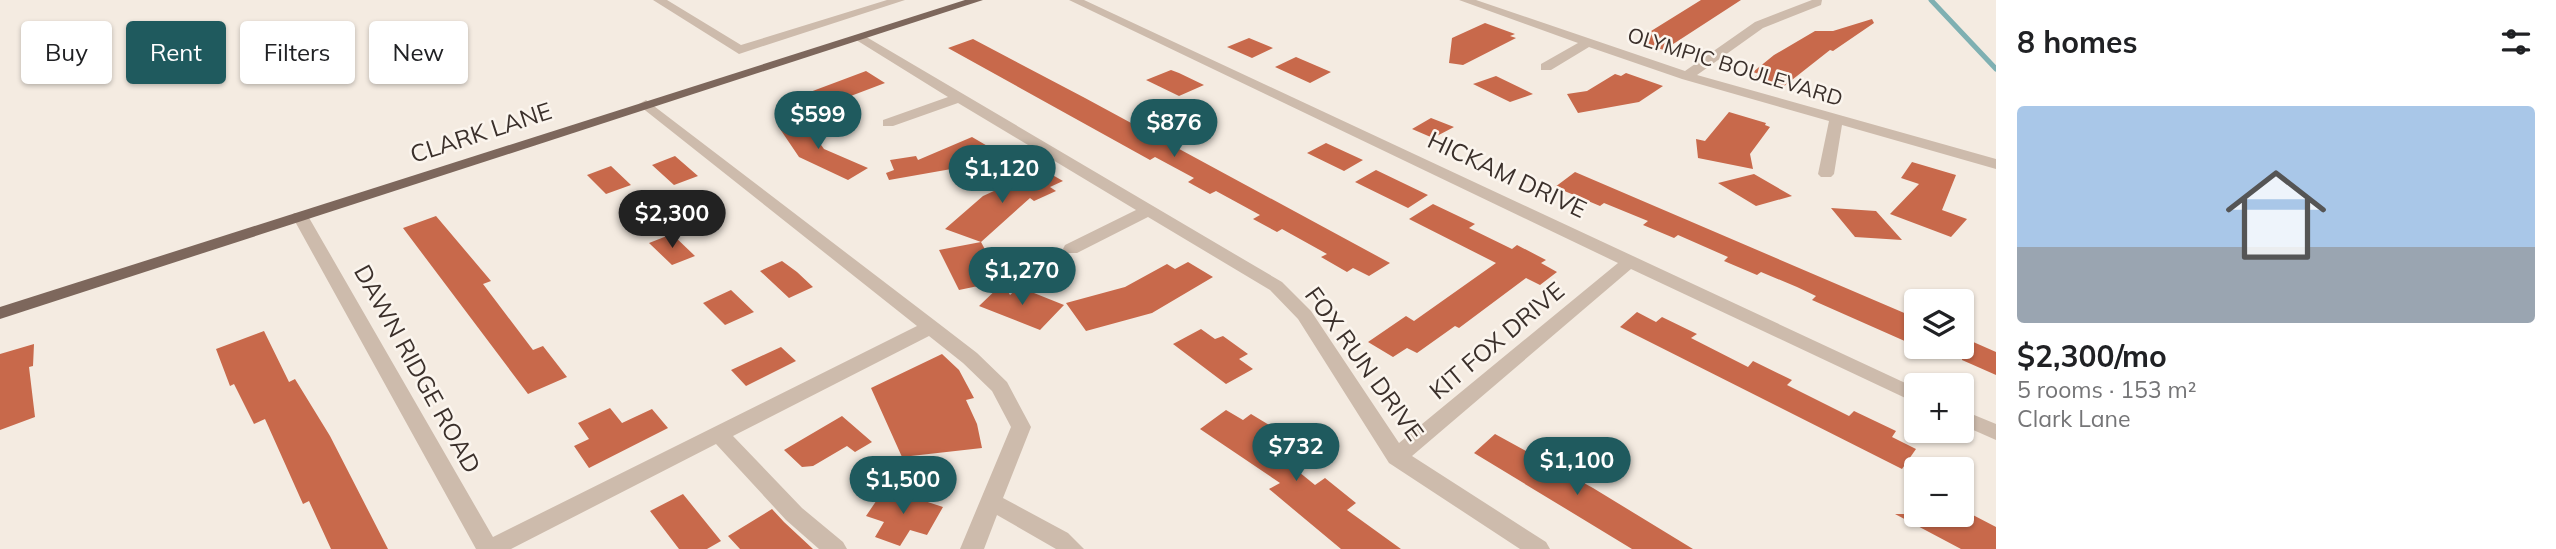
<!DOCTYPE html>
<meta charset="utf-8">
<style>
:root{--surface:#fff;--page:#f6f6f6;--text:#202124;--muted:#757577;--line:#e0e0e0;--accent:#1f5a5e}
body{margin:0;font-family:Mulish,sans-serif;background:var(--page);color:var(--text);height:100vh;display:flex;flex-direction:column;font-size:26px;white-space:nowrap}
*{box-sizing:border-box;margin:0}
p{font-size:23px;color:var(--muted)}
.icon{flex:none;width:38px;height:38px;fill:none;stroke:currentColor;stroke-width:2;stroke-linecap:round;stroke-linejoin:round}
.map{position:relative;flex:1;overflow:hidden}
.drawer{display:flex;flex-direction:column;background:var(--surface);width:560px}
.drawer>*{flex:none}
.banner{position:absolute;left:21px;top:21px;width:665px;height:63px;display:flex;gap:14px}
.buttons{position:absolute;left:1904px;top:289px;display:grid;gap:14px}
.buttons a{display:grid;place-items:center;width:70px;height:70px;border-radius:7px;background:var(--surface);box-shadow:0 2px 5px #0004;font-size:35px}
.price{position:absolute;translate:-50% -60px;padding:0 16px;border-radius:24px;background:var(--accent);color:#fff;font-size:23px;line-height:46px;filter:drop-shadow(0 2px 4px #0008)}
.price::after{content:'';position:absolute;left:50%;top:42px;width:21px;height:16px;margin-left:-10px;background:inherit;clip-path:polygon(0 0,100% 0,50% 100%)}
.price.selected{background:#222;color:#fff}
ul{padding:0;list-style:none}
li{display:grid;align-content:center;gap:14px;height:371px;padding:0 21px}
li+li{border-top:2px solid var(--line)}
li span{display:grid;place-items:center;height:217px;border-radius:7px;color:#555}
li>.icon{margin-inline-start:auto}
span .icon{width:126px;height:126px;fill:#fffc;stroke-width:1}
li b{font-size:30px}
h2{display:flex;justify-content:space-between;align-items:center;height:84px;padding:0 21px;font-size:30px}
.chip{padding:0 24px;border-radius:7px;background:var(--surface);box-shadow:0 2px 5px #0004;font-size:24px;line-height:63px}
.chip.selected{background:var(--accent);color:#fff}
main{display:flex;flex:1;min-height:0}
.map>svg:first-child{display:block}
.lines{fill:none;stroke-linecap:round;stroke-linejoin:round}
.stream{stroke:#7fb0b2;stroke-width:5}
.building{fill:#c8694b}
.minor{fill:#cdbbac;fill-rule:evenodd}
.major{fill:#7d675c;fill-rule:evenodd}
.labels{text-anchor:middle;stroke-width:5;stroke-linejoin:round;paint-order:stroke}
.far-street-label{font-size:21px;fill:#3b302b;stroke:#fbf5ee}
.street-label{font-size:24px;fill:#3b302b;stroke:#fbf5ee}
</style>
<main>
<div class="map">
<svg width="1996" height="549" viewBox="0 0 1996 549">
<rect width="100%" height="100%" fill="#f4ebe1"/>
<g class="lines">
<!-- stream -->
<path class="stream" d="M1931,0L1996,69"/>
</g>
<!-- building -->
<path class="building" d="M1701,0H1741L1664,50L1635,41Z
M1872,19L1874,23L1833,51L1830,50L1783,87L1753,78L1759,74L1753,72L1774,55L1815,31H1833Z
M1485,23L1515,34L1510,36L1516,38L1463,65L1449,63L1452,38Z
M1249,38L1273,48L1252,58L1227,47Z
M973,39L1085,98L1390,263L1369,276L1353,268L1347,272L1321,257L1327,254L1282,229L1277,232L1253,219L1260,215L1216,191L1210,194L1188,182L1194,178L1155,157L1150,160L948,48Z
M1296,57L1331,72L1310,83L1275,67Z
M1171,70L1179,73L1204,85L1179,96L1146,80Z
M866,71L885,83L798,116L778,104Z
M1626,73L1663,86L1639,102L1578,113L1567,94L1587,91L1615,74L1621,76Z
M1496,76L1533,94L1510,102L1473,84Z
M1729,112L1766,123L1765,125L1770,127L1750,154L1753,169L1698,158L1696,139L1705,141Z
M1431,118L1454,127L1433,138L1412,129Z
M803,120L824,149L868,168L848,180L799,157L778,126Z
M972,137L996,151L957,168L889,180L886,173L894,170L890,160L916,156L918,160Z
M1326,143L1363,160L1344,171L1307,153Z
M675,156L698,176L674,185L652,165Z
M1912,162L1956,175L1942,210L1967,219L1951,237L1890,214L1919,184L1901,178Z
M611,166L631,185L606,194L587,175Z
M1042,169L1063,181L1050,187L1056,191L1034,201L1030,198L981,242L945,229L983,196Z
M1376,170L1428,195L1408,208L1355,182Z
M1575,172L1916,318V346L1812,300L1816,296L1797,287L1761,272L1757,275L1724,261L1728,257L1678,235L1674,238L1643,225L1648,221L1604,203L1600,206L1555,187Z
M1754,174L1792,196L1756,206L1718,183Z
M1433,204L1475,224L1469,228L1512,249L1517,245L1546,260L1541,263L1557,272L1540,285L1526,278L1459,328L1455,326L1417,353L1407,348L1393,357L1368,342L1406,316L1414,321L1496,263L1409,219Z
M1831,208L1876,211L1902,240L1855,237Z
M436,216L491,281L483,284L533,350L543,346L567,377L528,394L403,228Z
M672,234L695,256L672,265L649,243Z
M981,242L1002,281L959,290L939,250Z
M782,261L797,272L813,287L789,298L760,271Z
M1188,262L1213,277L1152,313L1086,331L1066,303L1125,287L1167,264L1175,269Z
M1003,283L1010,295L1019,287L1064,305L1040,330L979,306Z
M731,290L754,312L725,325L703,303Z
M1637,312L1656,322L1662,317L1697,334L1691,338L1748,367L1753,361L1792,380L1787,385L1849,416L1854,411L1896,431L1892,437L1916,449L1902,469L1620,327Z
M1201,329L1215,339L1223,336L1248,354L1239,359L1253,369L1226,384L1173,344Z
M264,331L289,382L295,379L330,436L388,549H331L309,501L303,504L265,419L254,424L234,384L230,386L216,349Z
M1962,337L1996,352V375L1962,360Z
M34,344L33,366L29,367L35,417L0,430V354Z
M781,347L796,361L746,386L731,370Z
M942,354L959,370L974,398L966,400L977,424L982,448L902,457L871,388Z
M610,408L622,423L652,409L668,428L589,468L574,446L589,439L578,423Z
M1226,410L1243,420L1251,414L1282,433L1273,439L1292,452L1283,459L1315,485L1325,478L1356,503L1347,510L1401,549H1341L1269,489L1280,483L1200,429Z
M842,416L872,442L855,452L847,446L813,466L802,467L784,450Z
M1495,434L1593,488L1693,549H1632L1474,453Z
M885,488L943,507L927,535L910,530L900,546L875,537L884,522L866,516Z
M683,494L721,541L707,549H679L650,511Z
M772,509L784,522L813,549H740L728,536Z
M1895,514H1971L1996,527V549H1961Z"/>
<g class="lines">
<!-- minor -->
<path class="minor" d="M653,0H667L741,45L887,0H905L739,54Z
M1069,0H1084L1916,388V403L1631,269L1412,456L1546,542L1550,549H1520L1389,463L1298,319L1270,290L1148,217L1077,253H1065L1063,249L1065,245L1136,210L958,103L893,126H883V120L948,97L853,38L855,35H863L1282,282L1311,311L1399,443L1618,263Z
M1459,0H1476L1685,71L1755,22L1812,0H1822L1821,5L1763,28L1697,75L1996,159V169L1842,125L1834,174L1831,177H1821L1818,174L1829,121L1682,79L1589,47L1551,70H1541V64L1578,43Z
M646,100L938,323L977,353L1007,382L1031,427L1003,498L1068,533L1084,549H1056L997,515L984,549H960L1011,427L992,391L963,363L929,336L733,436L802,508L843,542L847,549H819L786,520L716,444L511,549H476L292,216L294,213H306L308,216L493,537L917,326L641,107L639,104Z
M1962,410L1996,424V440L1962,425Z"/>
<!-- major -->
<path class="major" d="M965,0H983L0,319V307Z"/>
</g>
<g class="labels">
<!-- far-street labels -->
<g class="far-street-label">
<text transform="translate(1735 67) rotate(17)" y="7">OLYMPIC BOULEVARD</text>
</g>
<!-- street labels -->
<g class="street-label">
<text transform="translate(481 133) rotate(-18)" y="8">CLARK LANE</text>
<text transform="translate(1507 175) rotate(25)" y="8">HICKAM DRIVE</text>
<text transform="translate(1497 341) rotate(-40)" y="8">KIT FOX DRIVE</text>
<text transform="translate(1364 364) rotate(54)" y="8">FOX RUN DRIVE</text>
<text transform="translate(417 369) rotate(61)" y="8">DAWN RIDGE ROAD</text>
</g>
</g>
</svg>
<div class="buttons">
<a><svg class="icon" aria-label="layers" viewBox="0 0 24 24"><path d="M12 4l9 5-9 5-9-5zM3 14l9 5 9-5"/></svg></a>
<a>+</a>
<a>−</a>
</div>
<b class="price" style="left:818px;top:151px">$599</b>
<b class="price" style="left:1174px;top:159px">$876</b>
<b class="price" style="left:1002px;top:205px">$1,120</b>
<b class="price selected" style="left:672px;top:250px">$2,300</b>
<b class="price" style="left:1022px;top:307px">$1,270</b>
<b class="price" style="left:1296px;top:483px">$732</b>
<b class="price" style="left:1577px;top:497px">$1,100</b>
<b class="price" style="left:903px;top:516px">$1,500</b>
<div class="banner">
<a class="chip">Buy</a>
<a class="chip selected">Rent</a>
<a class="chip">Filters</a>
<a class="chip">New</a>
</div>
</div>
<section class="drawer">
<h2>8 homes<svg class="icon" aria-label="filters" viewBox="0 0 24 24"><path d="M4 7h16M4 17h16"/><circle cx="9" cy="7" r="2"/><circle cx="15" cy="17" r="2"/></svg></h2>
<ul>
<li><span style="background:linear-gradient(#a9c7e8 65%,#9aa5b1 0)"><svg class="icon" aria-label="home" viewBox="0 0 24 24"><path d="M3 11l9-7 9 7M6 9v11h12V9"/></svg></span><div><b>$2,300/mo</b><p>5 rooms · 153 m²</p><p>Clark Lane</p></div></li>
</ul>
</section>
</main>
